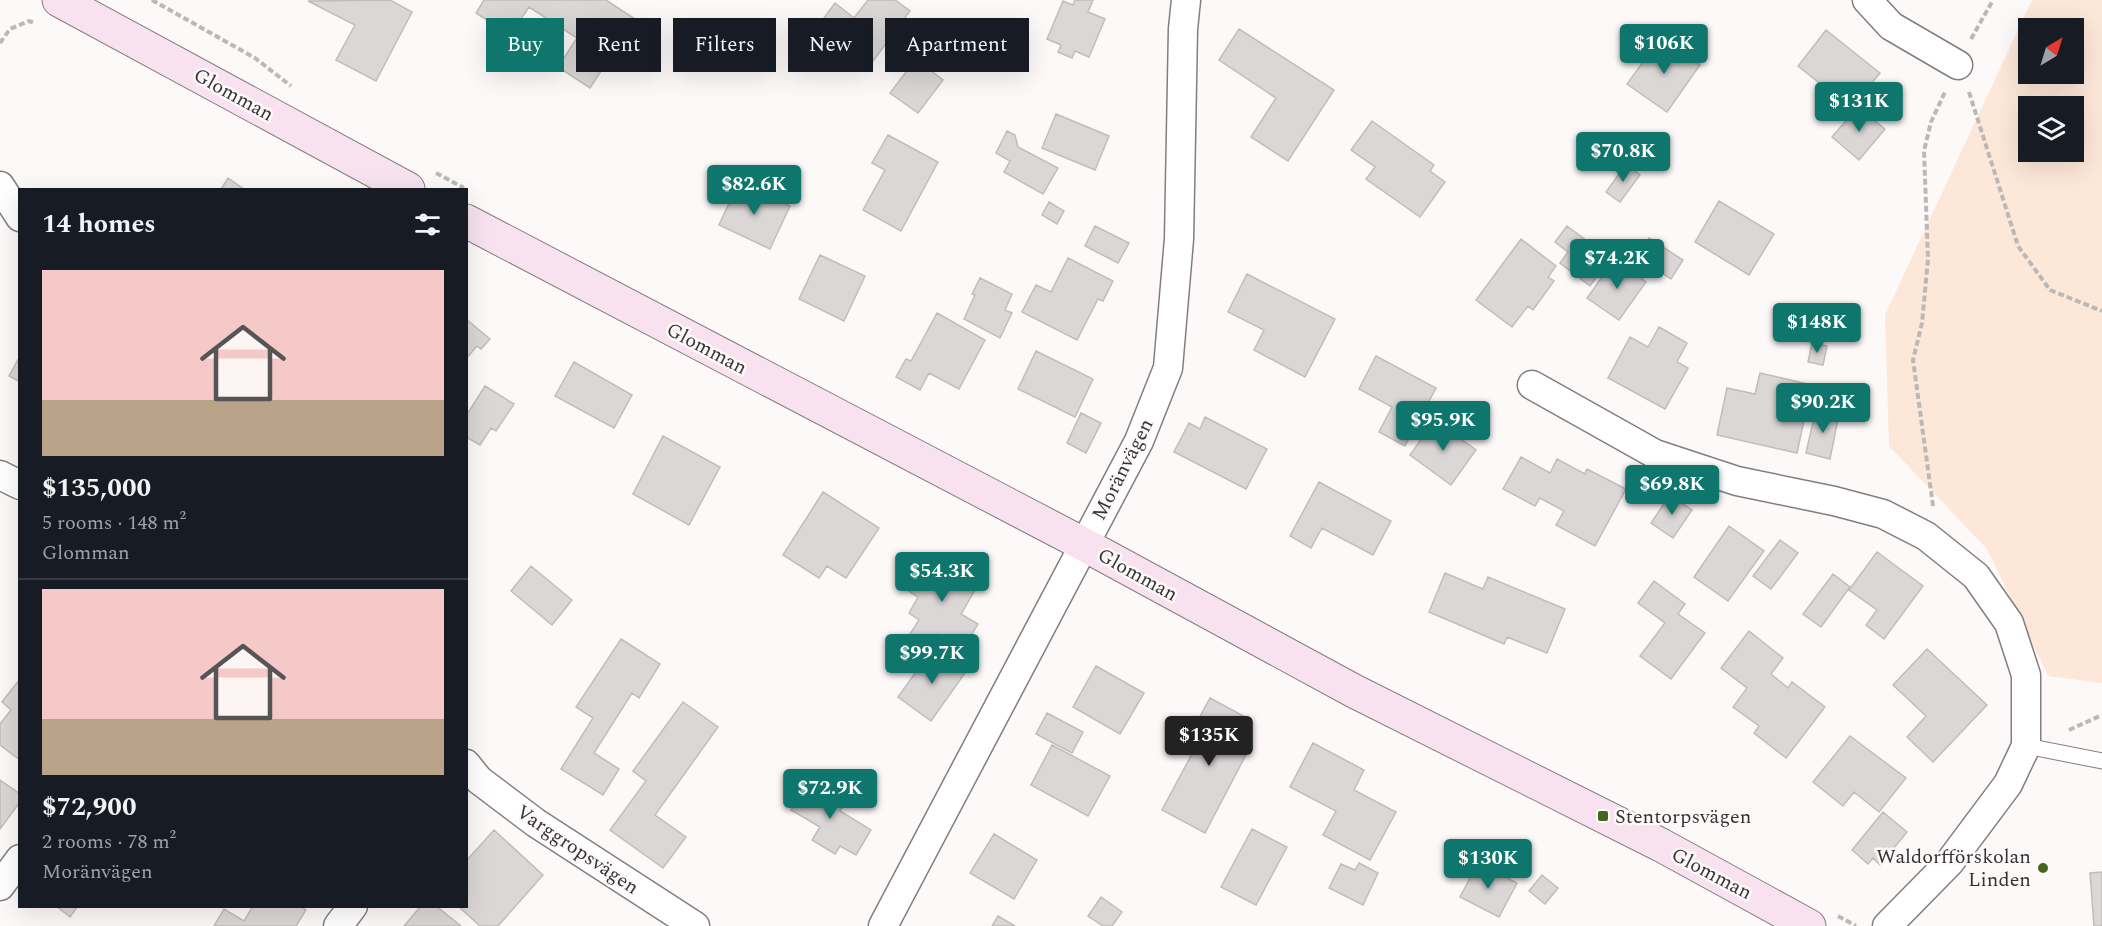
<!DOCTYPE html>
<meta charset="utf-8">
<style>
:root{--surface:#171b24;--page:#242831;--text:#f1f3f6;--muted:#9ea1a6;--line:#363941;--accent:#0f766e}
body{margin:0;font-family:Spectral,serif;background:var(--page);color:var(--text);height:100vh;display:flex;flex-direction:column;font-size:22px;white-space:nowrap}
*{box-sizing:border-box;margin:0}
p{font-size:20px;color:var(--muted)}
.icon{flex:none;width:33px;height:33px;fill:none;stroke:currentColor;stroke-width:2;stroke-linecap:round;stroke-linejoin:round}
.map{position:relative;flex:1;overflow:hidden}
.panel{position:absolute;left:18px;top:188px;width:450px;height:720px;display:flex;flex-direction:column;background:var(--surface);border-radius:0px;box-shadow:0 6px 24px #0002}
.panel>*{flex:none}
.guide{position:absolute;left:486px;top:18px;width:570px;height:54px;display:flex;gap:12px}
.needle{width:39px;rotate:38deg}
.tools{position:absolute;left:2018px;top:18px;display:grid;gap:12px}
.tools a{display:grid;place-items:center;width:66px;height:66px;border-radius:0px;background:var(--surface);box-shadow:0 6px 24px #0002;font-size:30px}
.price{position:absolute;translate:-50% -51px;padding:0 14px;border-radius:6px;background:var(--accent);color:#fff;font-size:20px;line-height:39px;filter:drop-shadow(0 2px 3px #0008)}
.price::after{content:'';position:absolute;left:50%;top:36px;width:18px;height:14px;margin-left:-9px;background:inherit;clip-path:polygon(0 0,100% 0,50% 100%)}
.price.active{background:#222;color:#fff}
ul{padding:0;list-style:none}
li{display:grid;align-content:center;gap:12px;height:318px;padding:0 24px}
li+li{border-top:2px solid var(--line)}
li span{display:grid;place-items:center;height:186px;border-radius:0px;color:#555}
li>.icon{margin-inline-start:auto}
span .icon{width:108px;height:108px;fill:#fffc;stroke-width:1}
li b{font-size:26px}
h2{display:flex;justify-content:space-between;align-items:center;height:72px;padding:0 24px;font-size:26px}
.tag{padding:0 21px;border-radius:0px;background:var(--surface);box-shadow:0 6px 24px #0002;font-size:21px;line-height:54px}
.tag.active{background:var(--accent);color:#fff}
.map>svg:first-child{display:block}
.green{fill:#fde7d8;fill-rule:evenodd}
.building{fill:#dbd7d6;stroke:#c1bdbc;stroke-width:1.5}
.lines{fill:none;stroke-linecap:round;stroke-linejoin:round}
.lane-casing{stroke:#827e7f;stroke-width:17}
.street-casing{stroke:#827e7f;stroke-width:31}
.secondary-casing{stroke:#827e7f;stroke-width:35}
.path{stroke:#bbb8b8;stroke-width:4;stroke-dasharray:6 3;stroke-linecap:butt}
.lane{stroke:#fff;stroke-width:15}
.street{stroke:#fff;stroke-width:28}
.secondary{stroke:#f8e2f0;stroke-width:33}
.poi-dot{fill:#44671f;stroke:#fdf9f9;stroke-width:2}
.labels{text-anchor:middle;stroke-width:5;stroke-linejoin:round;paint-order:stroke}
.street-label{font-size:20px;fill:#353434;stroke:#fdf9f9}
.poi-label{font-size:20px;fill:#353434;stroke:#fdf9f9;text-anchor:start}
</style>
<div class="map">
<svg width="2102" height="926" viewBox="0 0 2102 926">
<rect width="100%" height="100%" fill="#fdf9f9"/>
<!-- green -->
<path class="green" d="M2032,0H2102V683L2048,676L1987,549L1889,446L1885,315ZM2028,28H2073V74H2028ZM2028,106H2073V152H2028Z"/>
<!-- building -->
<path class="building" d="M390,0L412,12L376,81L336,60L355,25L308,1Z
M484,0H606L635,19L590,88L558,67L577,38L529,7L510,35L476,13Z
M868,0H895L910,11L868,68L836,44L838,41L818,26L835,3L854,18Z
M1075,0H1093L1088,12L1105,19L1089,57L1075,51L1072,58L1058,52L1061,45L1047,39L1063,1L1073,5Z
M1239,29L1334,90L1288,161L1251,137L1276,98L1219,60Z
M1826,30L1880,73L1851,108L1798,66Z
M1661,37L1700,65L1667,112L1627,84Z
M916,59L943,80L918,113L890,93Z
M1858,107L1885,129L1859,160L1832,137Z
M1056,114L1109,136L1095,170L1042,148Z
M1372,121L1434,165L1430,171L1445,182L1420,217L1366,179L1375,167L1351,150Z
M1007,131L1015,135L1018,147L1058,168L1043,194L1004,172L1010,161L996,153Z
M888,135L938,162L901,231L863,210L885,170L872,163Z
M1626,164L1640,175L1620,202L1606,192Z
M228,178L244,189H221Z
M739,182L790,206L770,249L719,225Z
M1719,201L1774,234L1749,275L1695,242Z
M1049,202L1064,211L1057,224L1042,215Z
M1095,226L1129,243L1118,263L1085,246Z
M1567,226L1610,258L1590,286L1560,263L1568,252L1555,242Z
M1649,238L1683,260L1671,279L1637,257Z
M1521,239L1556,266L1548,277L1554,281L1533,310L1528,306L1512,327L1476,300Z
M820,255L865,276L844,321L799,299Z
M1068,258L1113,281L1103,301L1098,299L1077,340L1022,312L1036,285L1051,292Z
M1615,259L1646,282L1619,320L1587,298Z
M1247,274L1335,319L1305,377L1254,350L1264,330L1228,312Z
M980,278L1012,294L1005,310L1012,313L1000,338L964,319L975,295L972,294Z
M937,313L985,340L959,389L929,373L920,390L896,377L906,359L911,361Z
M466,319L490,339L481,349L477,346L466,359Z
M1659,327L1687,343L1677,362L1688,368L1665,409L1608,378L1630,337L1648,347Z
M1812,343L1827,346L1823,365L1808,362Z
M1036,351L1093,379L1075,417L1018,389Z
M20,356V382L9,376Z
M1376,356L1436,388L1405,446L1379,432L1392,407L1359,389Z
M574,362L632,395L614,428L555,396Z
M1760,373L1808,384L1803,405L1807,406L1797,453L1717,435L1727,388L1755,394Z
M485,386L514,404L496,431L491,428L480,445L466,437V416Z
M1816,409L1839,414L1830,459L1806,453Z
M1081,413L1101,423L1086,453L1067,443Z
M1205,417L1267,449L1246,489L1174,452L1189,423L1200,429Z
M1435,420L1476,450L1451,485L1410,455Z
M663,436L720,467L689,525L633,494Z
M1521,457L1550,473L1557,459L1585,474L1587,469L1626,489L1595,546L1556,525L1564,511L1540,498L1535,506L1503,489Z
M1319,482L1391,521L1373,555L1322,528L1311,548L1290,536Z
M823,492L879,528L846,578L827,566L819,578L783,555Z
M1670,495L1692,510L1673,538L1651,523Z
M1729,526L1764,551L1728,601L1694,577Z
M1780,540L1798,553L1771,589L1753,576Z
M1877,552L1923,586L1884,639L1866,625L1877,610L1849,590Z
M929,553L979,583L961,614L978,624L963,649L937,634L930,646L910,634L919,620L909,613L918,597L907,590Z
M531,566L572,600L552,625L511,591Z
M1445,573L1483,589L1488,577L1565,609L1547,653L1507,637L1504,644L1429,612Z
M1833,574L1850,587L1821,627L1803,614Z
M1654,581L1685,604L1678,614L1705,633L1671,679L1640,656L1665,623L1638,603Z
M1749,631L1783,658L1771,674L1788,688L1792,682L1825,707L1786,758L1754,733L1759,726L1733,707L1747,688L1721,668Z
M621,639L660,664L639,698L632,693L594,753L619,769L603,795L561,769L593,718L576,707Z
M932,649L965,673L931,721L898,697Z
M1927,649L1987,705L1933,762L1907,737L1926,716L1893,685Z
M1096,666L1144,693L1120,734L1073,707Z
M20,679V760L0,745V724L11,710L2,702Z
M1210,698L1249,719L1237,743L1249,749L1205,833L1162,810L1202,735L1192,731Z
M683,702L718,727L655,815L686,837L663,868L610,830L646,781L633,771Z
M1047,713L1083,732L1072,753L1036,734Z
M1850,736L1906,778L1879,812L1854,792L1843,806L1813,782Z
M1313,743L1364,770L1354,790L1396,812L1370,860L1323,835L1336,811L1290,787Z
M1052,745L1110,776L1088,816L1031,785Z
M0,780L20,794V802L0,829Z
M809,781L845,803L840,811L871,830L856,855L840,846L835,854L812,840L820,827L791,810Z
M1883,812L1907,832L1880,865L1873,858L1868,864L1852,850Z
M1252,829L1287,847L1256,905L1221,887Z
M494,830L543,875L498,926H480L458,906H466V861Z
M994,834L1037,860L1014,899L970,873Z
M1359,863L1378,873L1363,905L1329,888L1341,864L1355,870Z
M1478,863L1517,883L1499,917L1460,897Z
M2102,872V926H2094L2090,873Z
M1542,875L1558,888L1545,904L1529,891Z
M1101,897L1122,912L1112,926H1103L1088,916Z
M56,906H78L70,917Z
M253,906H300L306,910L296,926H214L224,909L244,921Z
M421,906H436L461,926H404Z
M998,916L1015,926H992Z"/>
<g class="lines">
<!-- lane casing -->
<g class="lane-casing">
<path id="lane" d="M2026,746L2102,761"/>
</g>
<!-- street casing -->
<g class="street-casing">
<path id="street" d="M1867,0L1891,26L1958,65
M0,186L20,217
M1532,385L1655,454L1737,481L1834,501L1883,514L1926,536L1976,576L2009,623L2026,675V746L2008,784L1949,863L1887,926
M0,475L20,485
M466,764L479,780L536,823L695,926
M0,886L20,859
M338,926L353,906
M883,926L1139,441L1168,368L1179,239L1183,29L1186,0"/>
</g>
<!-- secondary casing -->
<g class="secondary-casing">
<path id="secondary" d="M59,0L408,189
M466,221L1083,544L1354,691L1661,845L1809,926"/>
</g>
<!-- path -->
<path class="path" d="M152,0L255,58L291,86
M1971,39L1993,0
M0,43L10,29L29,21L35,23
M1969,92L2018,246L2050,290L2102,311
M436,173L464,188
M1933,506L1913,360L1922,323L1928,259L1924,151L1931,122L1945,92
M2069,730L2102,715
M1838,916L1856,926"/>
<!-- lane -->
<use href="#lane" class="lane"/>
<!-- street -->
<use href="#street" class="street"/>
<!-- secondary -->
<use href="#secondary" class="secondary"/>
</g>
<!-- markers -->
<g class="poi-dot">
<rect x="1597" y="810" width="12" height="12" rx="3"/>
<circle cx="2043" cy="868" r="6"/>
</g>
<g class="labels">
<!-- street labels -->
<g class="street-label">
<text transform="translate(234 94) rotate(29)" y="7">Glomman</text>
<text transform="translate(707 348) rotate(28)" y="7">Glomman</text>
<text transform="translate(1122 469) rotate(-63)" y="7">Moränvägen</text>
<text transform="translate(1138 574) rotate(29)" y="7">Glomman</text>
<text transform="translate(578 849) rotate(34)" y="7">Varggropsvägen</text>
<text transform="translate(1712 873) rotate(28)" y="7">Glomman</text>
</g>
<!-- poi labels -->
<g class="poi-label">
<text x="1615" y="823">Stentorpsvägen</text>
<text x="2031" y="863" text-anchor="end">Waldorfförskolan<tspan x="2031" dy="23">Linden</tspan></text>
</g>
</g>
</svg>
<div class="tools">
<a><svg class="needle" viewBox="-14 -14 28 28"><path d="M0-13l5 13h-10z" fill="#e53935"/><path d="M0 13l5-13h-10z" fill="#9ea1a6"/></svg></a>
<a><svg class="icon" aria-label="layers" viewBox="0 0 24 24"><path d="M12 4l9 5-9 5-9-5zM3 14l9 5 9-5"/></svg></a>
</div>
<b class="price" style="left:1664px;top:75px">$106K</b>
<b class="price" style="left:1859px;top:133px">$131K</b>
<b class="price" style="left:1623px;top:183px">$70.8K</b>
<b class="price" style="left:754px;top:216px">$82.6K</b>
<b class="price" style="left:1617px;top:290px">$74.2K</b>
<b class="price" style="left:1817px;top:354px">$148K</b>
<b class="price" style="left:1823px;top:434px">$90.2K</b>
<b class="price" style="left:1443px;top:452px">$95.9K</b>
<b class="price" style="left:1672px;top:516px">$69.8K</b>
<b class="price" style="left:942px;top:603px">$54.3K</b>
<b class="price" style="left:932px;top:685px">$99.7K</b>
<b class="price active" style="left:1209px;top:767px">$135K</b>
<b class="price" style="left:830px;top:820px">$72.9K</b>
<b class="price" style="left:1488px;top:890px">$130K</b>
<div class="guide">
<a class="tag active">Buy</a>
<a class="tag">Rent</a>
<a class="tag">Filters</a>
<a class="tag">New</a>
<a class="tag">Apartment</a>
</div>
<section class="panel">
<h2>14 homes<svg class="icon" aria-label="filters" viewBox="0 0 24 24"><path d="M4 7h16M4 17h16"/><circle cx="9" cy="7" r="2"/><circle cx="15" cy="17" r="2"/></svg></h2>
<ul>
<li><span style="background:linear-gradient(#f6c9c9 70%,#b9a48a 0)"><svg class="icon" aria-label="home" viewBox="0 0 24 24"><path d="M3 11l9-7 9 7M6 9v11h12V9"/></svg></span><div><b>$135,000</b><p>5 rooms · 148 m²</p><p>Glomman</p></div></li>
<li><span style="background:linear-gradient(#f6c9c9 70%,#b9a48a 0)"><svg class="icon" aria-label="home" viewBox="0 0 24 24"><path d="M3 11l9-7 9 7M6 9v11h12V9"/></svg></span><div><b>$72,900</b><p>2 rooms · 78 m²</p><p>Moränvägen</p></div></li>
</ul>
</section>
</div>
